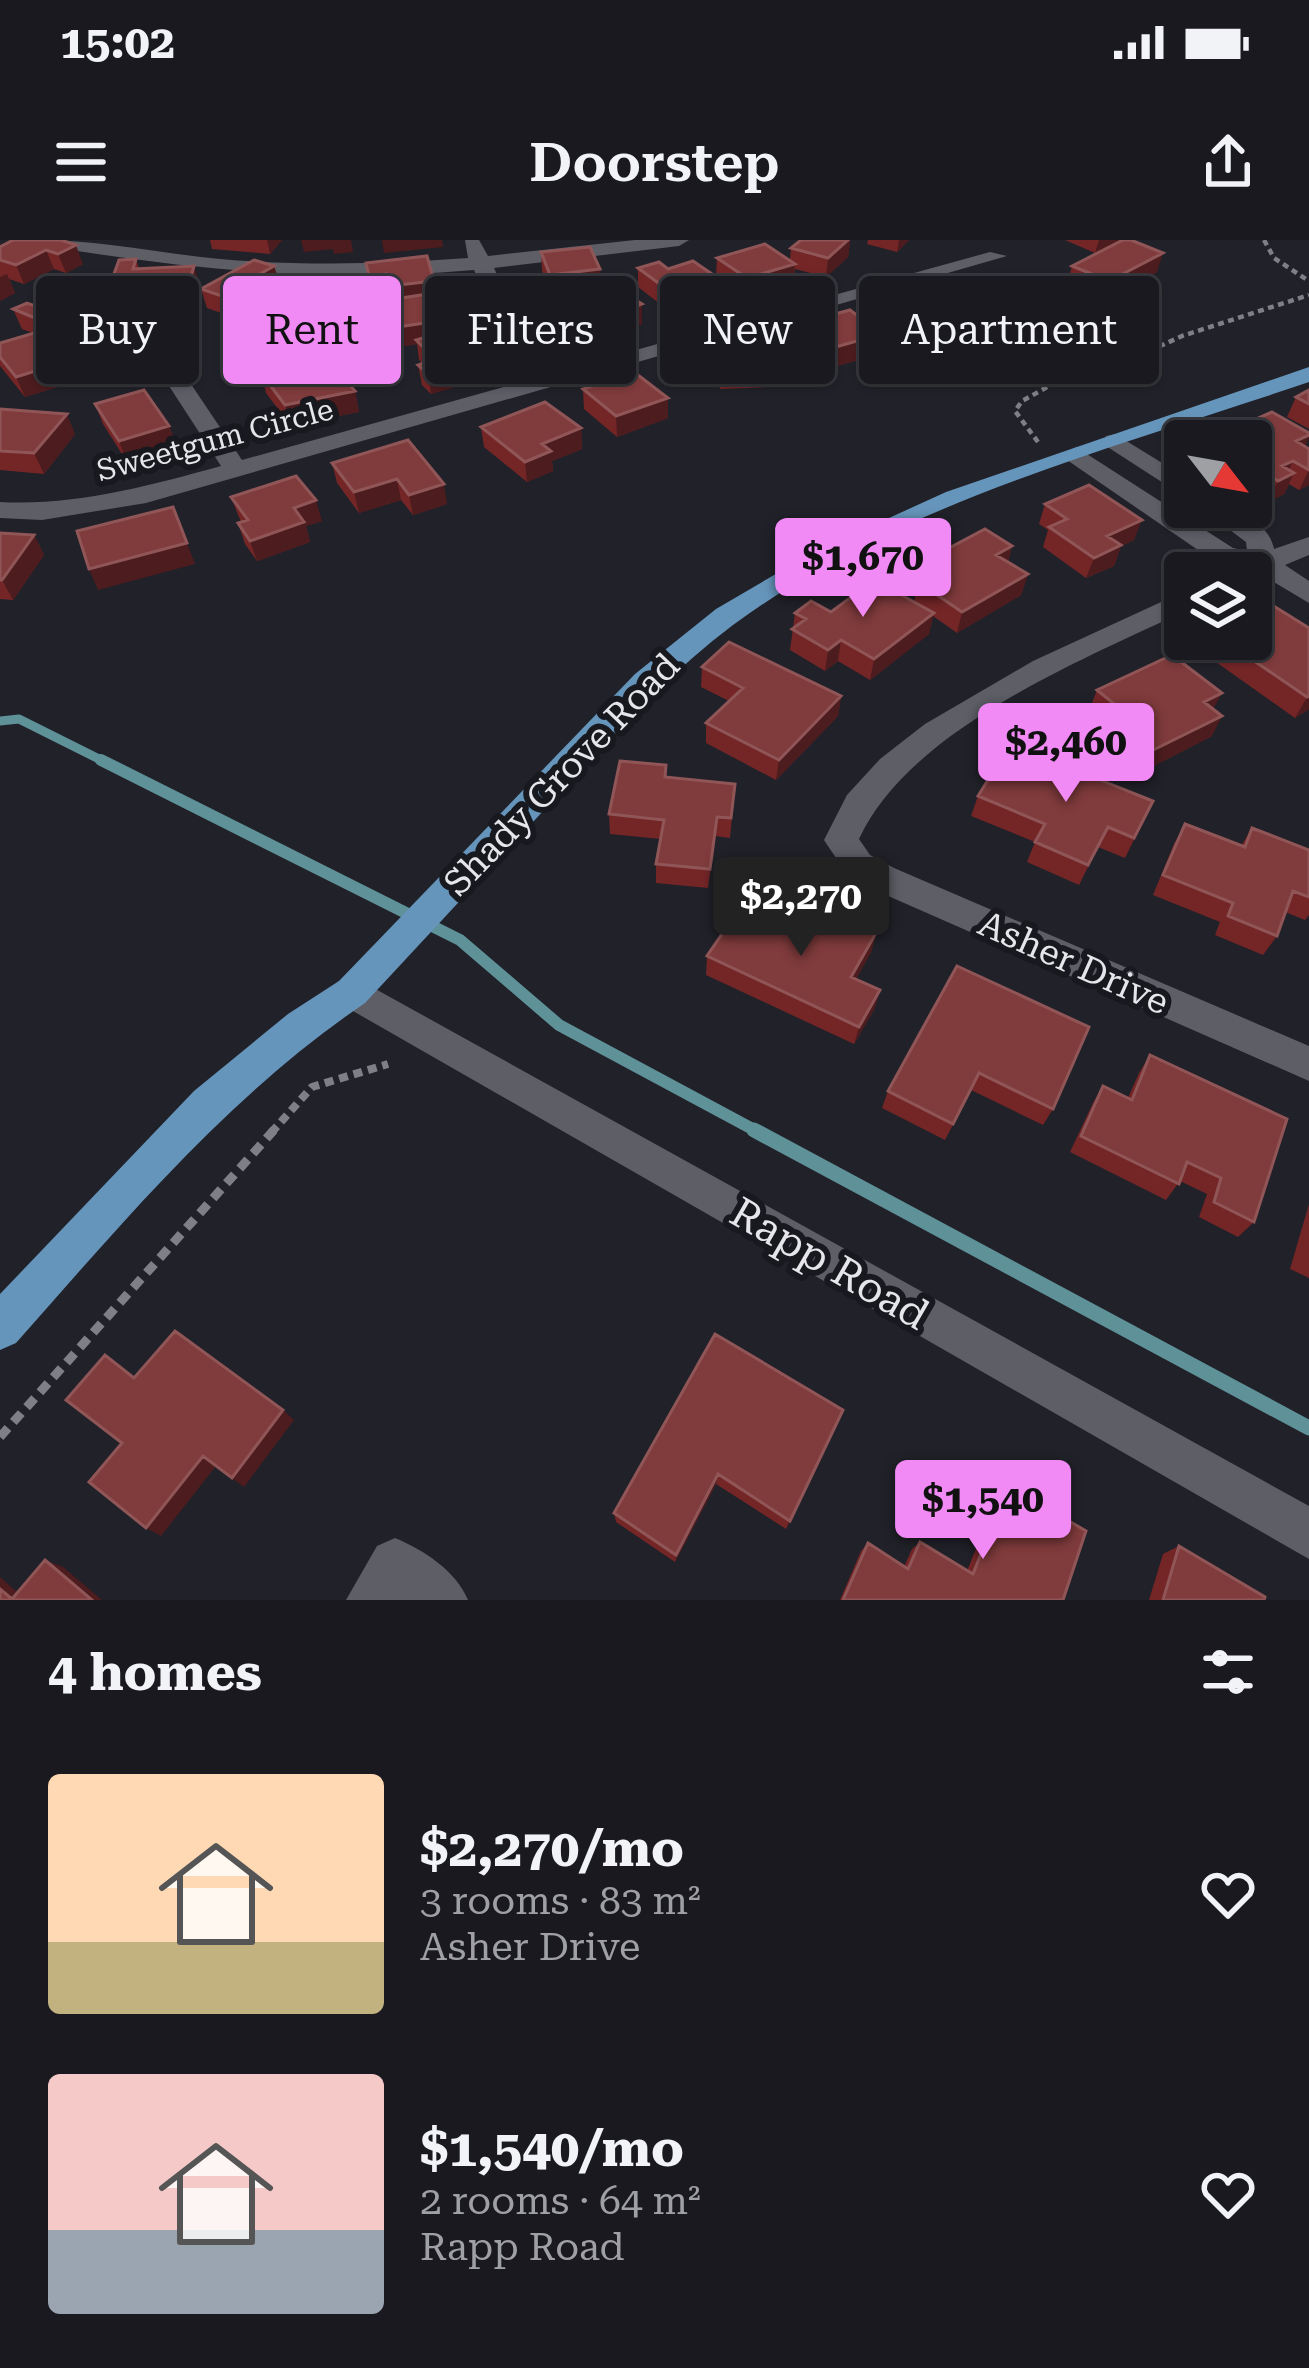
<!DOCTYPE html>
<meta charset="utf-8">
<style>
:root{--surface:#19191f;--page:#26262c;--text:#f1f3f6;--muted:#9fa0a4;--line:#37383d;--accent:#f18af4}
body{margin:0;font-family:"Roboto Serif",serif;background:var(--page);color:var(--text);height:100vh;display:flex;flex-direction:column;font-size:45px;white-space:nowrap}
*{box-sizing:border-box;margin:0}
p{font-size:39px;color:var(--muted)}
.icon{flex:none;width:66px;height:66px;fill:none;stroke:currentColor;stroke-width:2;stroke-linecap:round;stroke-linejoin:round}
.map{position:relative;height:1360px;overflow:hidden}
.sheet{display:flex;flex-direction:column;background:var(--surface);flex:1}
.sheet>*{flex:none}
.guide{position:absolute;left:36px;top:36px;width:1239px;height:108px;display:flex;gap:24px}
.needle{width:78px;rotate:121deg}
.controls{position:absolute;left:1164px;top:180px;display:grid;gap:24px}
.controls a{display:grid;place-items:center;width:108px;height:108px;border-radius:12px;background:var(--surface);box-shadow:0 3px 9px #0004,0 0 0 3px var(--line);font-size:60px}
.price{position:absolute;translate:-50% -102px;padding:0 27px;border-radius:12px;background:var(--accent);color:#111;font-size:39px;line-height:78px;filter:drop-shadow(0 3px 6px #0008)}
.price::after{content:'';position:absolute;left:50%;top:72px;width:36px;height:27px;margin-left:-18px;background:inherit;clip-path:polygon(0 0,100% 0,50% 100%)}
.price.current{background:#222;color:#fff}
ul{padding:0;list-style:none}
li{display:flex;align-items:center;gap:36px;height:300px;padding:0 48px}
li span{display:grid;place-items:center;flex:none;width:336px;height:240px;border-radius:12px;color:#555}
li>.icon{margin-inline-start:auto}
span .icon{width:144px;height:144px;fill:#fffc;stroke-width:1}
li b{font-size:51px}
h2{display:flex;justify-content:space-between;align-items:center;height:144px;padding:0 48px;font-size:51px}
.tag{padding:0 42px;border-radius:12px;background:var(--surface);box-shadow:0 3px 9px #0004,0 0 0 3px var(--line);font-size:42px;line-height:108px}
.tag.current{background:var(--accent);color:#111}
.status{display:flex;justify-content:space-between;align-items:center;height:84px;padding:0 60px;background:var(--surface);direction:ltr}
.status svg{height:33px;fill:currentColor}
header{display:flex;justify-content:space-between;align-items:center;height:156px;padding:0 48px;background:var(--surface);font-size:54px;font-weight:600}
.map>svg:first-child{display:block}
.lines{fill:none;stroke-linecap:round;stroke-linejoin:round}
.stream-far2{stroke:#5f9198;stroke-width:9}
.stream-far1{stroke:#5f9198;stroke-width:12}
.stream{stroke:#5f9198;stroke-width:15}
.path-far2{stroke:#7f7f86;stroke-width:4.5;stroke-dasharray:6 4.5;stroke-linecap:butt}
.path-far1{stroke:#7f7f86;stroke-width:8;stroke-dasharray:9 6;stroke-linecap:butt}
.path{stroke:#7f7f86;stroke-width:9;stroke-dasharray:12 8;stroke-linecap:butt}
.minor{fill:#5e5e67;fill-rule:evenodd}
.major{fill:#6695bb;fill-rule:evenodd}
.wall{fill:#742627}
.shaded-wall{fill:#4d1c1f}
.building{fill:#803b3c;stroke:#905657;stroke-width:3}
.labels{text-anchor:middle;stroke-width:12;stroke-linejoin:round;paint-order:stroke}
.far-street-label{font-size:30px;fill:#e5e5eb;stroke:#18181f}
.street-label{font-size:36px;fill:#e5e5eb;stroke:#18181f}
.near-street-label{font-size:42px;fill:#e5e5eb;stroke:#18181f}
</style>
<div class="status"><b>15:02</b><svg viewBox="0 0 49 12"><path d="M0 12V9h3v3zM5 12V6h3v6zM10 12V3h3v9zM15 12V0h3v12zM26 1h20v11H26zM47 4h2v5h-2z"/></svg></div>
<header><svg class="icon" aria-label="menu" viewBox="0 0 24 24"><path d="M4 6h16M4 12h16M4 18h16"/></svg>Doorstep<svg class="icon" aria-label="share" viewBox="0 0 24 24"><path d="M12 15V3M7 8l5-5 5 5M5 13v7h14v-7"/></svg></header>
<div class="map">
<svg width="1309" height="1360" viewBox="0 0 1309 1360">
<rect width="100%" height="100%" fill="#212129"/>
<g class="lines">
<!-- stream-far2 -->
<path class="stream-far2" d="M0,481L19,479L107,523"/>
<!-- stream-far1 -->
<path class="stream-far1" d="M101,520L460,700L559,785L760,893"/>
<!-- stream -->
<path class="stream" d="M754,890L1309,1188"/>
<!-- path-far2 -->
<path class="path-far2" d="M1264,0L1274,18L1309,41
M1038,202L1015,171L1022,161L1069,135L1130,120L1182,96L1309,55"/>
<!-- path-far1 -->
<path class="path-far1" d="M271,893L312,847L388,824"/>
<!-- path -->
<path class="path" d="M0,1197L274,890"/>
<!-- minor -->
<path class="minor" d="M37,0C99,0 158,13 220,19C302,26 386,24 468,18L465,0H479L488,16L635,0H689L679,6L494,28L517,78L560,131L990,12L1007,16L146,263L42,280L0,278V262C76,266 148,246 221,226L147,112L150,107H166L242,220L540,137L496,80L474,30C329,43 189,30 47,6Z
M1115,194L1185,237V257L1106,206L1103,201L1106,196Z
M1076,207L1233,308L1247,311L1246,302L1199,267C1227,267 1268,277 1274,309L1309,297V315L1285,325L1309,341V363L1262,335L1251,338V333H1233L1236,326L1214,321L1067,220L1063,215Z
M1185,351V371C1080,421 910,489 859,599L870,615L894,628L1309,806V841L870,648L846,633L824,600L847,555L880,519L925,484L1033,421Z
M352,736L1309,1266V1319L339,763L333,752L339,741Z
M395,1298C424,1310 456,1331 468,1360H346L377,1306Z"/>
<!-- major -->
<path class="major" d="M1309,127V142C1115,208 900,262 733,385C666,435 613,496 557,556C493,625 429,694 365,763C228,856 125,980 16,1103L0,1110V1054L194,851L288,774L339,741L635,434L716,369L810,314L946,252Z"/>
</g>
<!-- wall -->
<path class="wall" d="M61,0L83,24L66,33L54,29L24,44L9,39L15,53L0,61V7Z
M210,0H282L270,14L212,9Z
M801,0H850L848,17L826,37L795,29L793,43L746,58L716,37L717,18L790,20L791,8Z
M868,0H909L897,12L867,4Z
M1065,0H1122L1095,13Z
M541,12L601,42L642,84L600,100L563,76L562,56L578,51L552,54L542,31Z
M136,19L139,29L200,46L195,63L118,68L121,77L79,100L55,91L46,96L76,141L25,157L0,126V103L33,93L22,89L13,69L41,68L112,57L109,48Z
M366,23L437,58L445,80L447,91L491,115L493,135L431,154L422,145L418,125L422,123L419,120L417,104L381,110L372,75L390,72L388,60L391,59L390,53L372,55Z
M274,26L282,49L292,53L297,72L281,82L310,85L315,104L305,107L309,120L355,151L359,172L290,185L266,153L264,144L260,145L238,114L232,95L261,87L207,68L201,49Z
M1072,26L1157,32L1104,61L1067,45Z
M638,28L714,56L668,70L638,47Z
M898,64L979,65L974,85L931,104L895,84Z
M794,85L879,114L823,130L792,105Z
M717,105L772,127L770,147L720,149L716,125Z
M583,149L668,158V178L617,197L584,169Z
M1309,150V189L1287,177L1296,157Z
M95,164L169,186L177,206L127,222L103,184Z
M0,169L75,194L44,234L0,230Z
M1272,172L1309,193L1305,207L1309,209V245L1299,250L1289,244L1284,254L1268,262L1251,251V201H1208Z
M481,187L581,188L582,209L552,221L553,231L527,242L484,207Z
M408,200L447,264L413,275L401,260L359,273L337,243L332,223Z
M231,257L322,281L306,286L310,302L257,321L245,304L238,283L241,282Z
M1045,264L1134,300L1121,306L1114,326L1086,338L1043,307L1048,290L1039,284Z
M0,293L34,295L44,315L13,360L0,359Z
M1012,306L1008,322L1028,334L1021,355L957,393L933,376L929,394L870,440L838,421L825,431L790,410L795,373L831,372L914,362L921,323Z
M1309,388V469L1295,478L1199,410L1204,399H1251Z
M702,427L841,456L838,476L776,540L706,503V483L729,461L701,447Z
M1097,450L1214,469L1212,496L1136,535L1106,509L1114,491L1089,471Z
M1027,529L1153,561L1125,618L1098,607L1079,645L1027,622L1035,602L971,576L978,556Z
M666,537L735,544L730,598L715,596L708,648L656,643V624L661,599L610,594L609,574Z
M1185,584L1241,606L1252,588L1309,610V675L1305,680L1285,672L1277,696L1263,715L1215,695L1220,682L1153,655L1174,604Z
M814,693H876L871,712L856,739L875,768L854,804L706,735L707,716Z
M957,726L1053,869L1043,885L971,850L945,900L882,868L888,851Z
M1150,815L1254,982L1238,997L1199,977L1207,954L1180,941L1166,960L1070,912L1093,863L1103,846L1128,858L1139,833Z
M1309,964V1038L1290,1029Z
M843,1170L786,1289L716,1244L675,1322L616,1282L614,1273Z
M1008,1245L1063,1360H840L861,1311L868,1303L904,1327L912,1309L920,1302L967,1331L998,1254Z
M1179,1306L1264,1360H1149L1163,1314Z"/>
<!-- shaded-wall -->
<path class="shaded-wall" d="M267,0H282L270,14Z
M301,0H351L353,12L334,14L333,9L304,12Z
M382,0H442L443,7L384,13Z
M848,0H850L848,17L826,37L828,18Z
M899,0H909L897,12Z
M1099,0H1122L1095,13Z
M76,5L83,24L66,33L58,14Z
M46,10L54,29L24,44L16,25Z
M1163,13L1157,32L1104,61L1109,41Z
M795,24L793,43L746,58L747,38Z
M194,26L200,46L195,63L189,44Z
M274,26L284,58L292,53L297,72L268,89L263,70L260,34Z
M600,29L601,48L552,54L550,35Z
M7,34L15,53L0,61V37Z
M386,34L390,53L372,55L369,36Z
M715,36L714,56L668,70V50Z
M434,41L437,60L393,65L389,46Z
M114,58L121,77L79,100L71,80Z
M642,64V84L600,100L599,80Z
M979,65L974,85L931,104L935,84Z
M47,71L55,91L43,97L35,78Z
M445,80L448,100H416L417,104L381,110L377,90Z
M310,85L315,104L295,110L291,90Z
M882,94L879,114L823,130L825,110Z
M307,110L312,130L261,133L264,144L260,145L254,125Z
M491,115L493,135L431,154L428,134Z
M68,121L76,141L25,157L16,137Z
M355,151L359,172L290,185L285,165Z
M668,158V178L617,197L616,176Z
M67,174L75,194L44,234L34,213Z
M169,186L177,206L127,222L119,201Z
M581,188L582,209L552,221L553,231L527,242L525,222L542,204Z
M1309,195V198L1301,215L1296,201Z
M1293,221L1286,237L1294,233L1284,254L1268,262L1278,241L1282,226Z
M1309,230V245L1299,250Z
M397,239L401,260L359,273L354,252Z
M444,244L447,264L413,275L409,255Z
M316,260L322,281L306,286L310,302L257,321L250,301L294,268Z
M1142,280L1134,300L1121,306L1114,326L1086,338L1094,318L1107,296Z
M34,295L44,315L13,360L2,340Z
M187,303L195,324L98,350L89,329Z
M1012,306L1007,326L996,315Z
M1028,334L1021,355L957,393L962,372Z
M934,373L929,394L870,440L874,419Z
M841,400L838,421L825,431L828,410Z
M1222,453L1211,473L1204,462Z
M841,456L838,476L776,540L779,520Z
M1309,456V469L1295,478L1307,457Z
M1222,476L1212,496L1136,535L1145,514Z
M876,693L871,712L847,755L851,737Z
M880,750L875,768L854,804L859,787Z
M283,1170L294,1180L244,1247L232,1238Z
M203,1216L216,1226L161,1296L146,1288Z
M718,1234L716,1244L675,1322L676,1315Z
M45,1320L63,1327L102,1360H92Z
M0,1337L26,1360L12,1359L0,1349Z"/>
<!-- building -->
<path class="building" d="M13,0H61L76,5L58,14L46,10L16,25L0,20V7Z
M801,0H848L828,18L791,8Z
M1123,0H1131L1163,13L1109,41L1072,26Z
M765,4L795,24L747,38L717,18Z
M590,7L600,29L550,35L541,12Z
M427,16L434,41L389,46L386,34L369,36L366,23Z
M136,19L133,29L194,26L189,44L109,48L119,20Z
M254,20L274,26L260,34L280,40L270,46L292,53L263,70L201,49Z
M693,21L715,36L668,50L638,28L659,22L668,29Z
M604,41L642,64L599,80L562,56Z
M942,46L979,65L935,84L898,64Z
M84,47L114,58L71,80L47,71L35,78L13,69L27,63L41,68Z
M435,53L445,80L377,90L372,75L393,72L388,60Z
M850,70L882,94L825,110L794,85Z
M303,76L310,85L291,90L307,110L254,125L232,95Z
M461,87L491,115L428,134L418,125L435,119L416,100Z
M41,91L68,121L16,137L0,117V103Z
M765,104L772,127L721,129L717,105Z
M324,116L355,151L285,165L261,133Z
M634,132L668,158L616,176L583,149Z
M144,150L169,186L119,201L95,164Z
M1309,150V164L1296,157Z
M545,162L581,188L542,204L551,211L525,222L481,187Z
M0,169L67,174L34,213L0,211Z
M1272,172L1309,193V195L1296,201L1309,209V230L1293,221L1282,226L1294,233L1278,241L1251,225V201L1209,200Z
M408,200L444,244L409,255L397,239L354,252L332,223Z
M296,236L316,260L294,268L304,282L250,301L238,283L248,280L231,257Z
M1089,245L1142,280L1107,296L1121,305L1094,318L1049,287L1067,279L1045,264Z
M173,267L187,303L89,329L77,291Z
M985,289L1012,306L996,315L1028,334L962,372L918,342L935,333L921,323Z
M0,293L34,295L2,340H0Z
M874,340L934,373L874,419L841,400L828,410L792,389L806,379L795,373L811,361L831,372Z
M1264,360L1309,388V456L1307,457L1222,399H1251V367Z
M729,402L841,456L779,520L706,483L743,448L702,427Z
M1172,415L1222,453L1204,462L1222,476L1145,514L1115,489L1134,480L1097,450Z
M1035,514L1153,561L1134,598L1108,587L1088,625L1035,602L1045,584L978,556L1001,519L1027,529Z
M620,521L666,525L665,537L735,544L731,578L717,577L710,629L656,624L664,580L609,574Z
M1185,584L1245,607L1252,588L1309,610V657L1293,651L1277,696L1228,676L1233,663L1163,635Z
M744,662L814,693L827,671L876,693L851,737L880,750L859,787L707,716Z
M957,726L1089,787L1053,869L979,833L953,884L888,851Z
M1150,815L1287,879L1254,982L1214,962L1221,938L1187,922L1179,944L1081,896L1103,846L1132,860Z
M175,1091L283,1170L232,1238L203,1216L146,1288L89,1242L122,1203L66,1160L105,1115L134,1138Z
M715,1094L843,1170L790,1281L718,1234L676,1315L614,1273Z
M1008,1245L1086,1291L1063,1360H843L868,1303L908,1329L920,1302L973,1334Z
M1179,1306L1265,1357L1264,1360H1163Z
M45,1320L92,1360H0V1349L12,1359Z"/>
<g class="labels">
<!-- far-street labels -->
<g class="far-street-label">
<text transform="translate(215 200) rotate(-15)" y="10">Sweetgum Circle</text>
</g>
<!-- street labels -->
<g class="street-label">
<text transform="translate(561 534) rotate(-46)" y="13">Shady Grove Road</text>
<text transform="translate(1074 722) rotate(24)" y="13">Asher Drive</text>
</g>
<!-- near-street labels -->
<g class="near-street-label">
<text transform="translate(830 1023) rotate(30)" y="15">Rapp Road</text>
</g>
</g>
</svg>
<div class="controls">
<a><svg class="needle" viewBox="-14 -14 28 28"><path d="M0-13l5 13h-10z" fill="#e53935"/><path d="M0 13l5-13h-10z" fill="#9fa0a4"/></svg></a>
<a><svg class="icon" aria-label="layers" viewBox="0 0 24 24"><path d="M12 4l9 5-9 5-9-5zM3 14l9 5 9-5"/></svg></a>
</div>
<b class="price" style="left:863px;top:380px">$1,670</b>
<b class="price" style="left:1066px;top:565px">$2,460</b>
<b class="price current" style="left:801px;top:719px">$2,270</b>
<b class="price" style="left:983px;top:1322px">$1,540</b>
<div class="guide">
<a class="tag">Buy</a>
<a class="tag current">Rent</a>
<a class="tag">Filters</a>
<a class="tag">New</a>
<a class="tag">Apartment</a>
</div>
</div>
<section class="sheet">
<h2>4 homes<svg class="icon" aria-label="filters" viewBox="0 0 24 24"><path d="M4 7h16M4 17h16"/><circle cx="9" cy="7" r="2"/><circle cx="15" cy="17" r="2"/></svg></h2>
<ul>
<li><span style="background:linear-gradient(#ffd9b3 70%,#c2b280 0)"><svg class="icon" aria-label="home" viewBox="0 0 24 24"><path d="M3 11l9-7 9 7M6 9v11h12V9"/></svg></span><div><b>$2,270/mo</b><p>3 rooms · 83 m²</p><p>Asher Drive</p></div><svg class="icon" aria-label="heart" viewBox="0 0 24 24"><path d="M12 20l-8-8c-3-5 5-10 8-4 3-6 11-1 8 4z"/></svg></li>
<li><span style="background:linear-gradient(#f6c9c9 65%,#9aa5b1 0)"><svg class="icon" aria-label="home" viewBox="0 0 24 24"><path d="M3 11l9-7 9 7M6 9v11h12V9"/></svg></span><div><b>$1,540/mo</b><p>2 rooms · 64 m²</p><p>Rapp Road</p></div><svg class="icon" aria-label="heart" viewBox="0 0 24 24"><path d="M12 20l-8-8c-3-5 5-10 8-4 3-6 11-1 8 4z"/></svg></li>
</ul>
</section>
